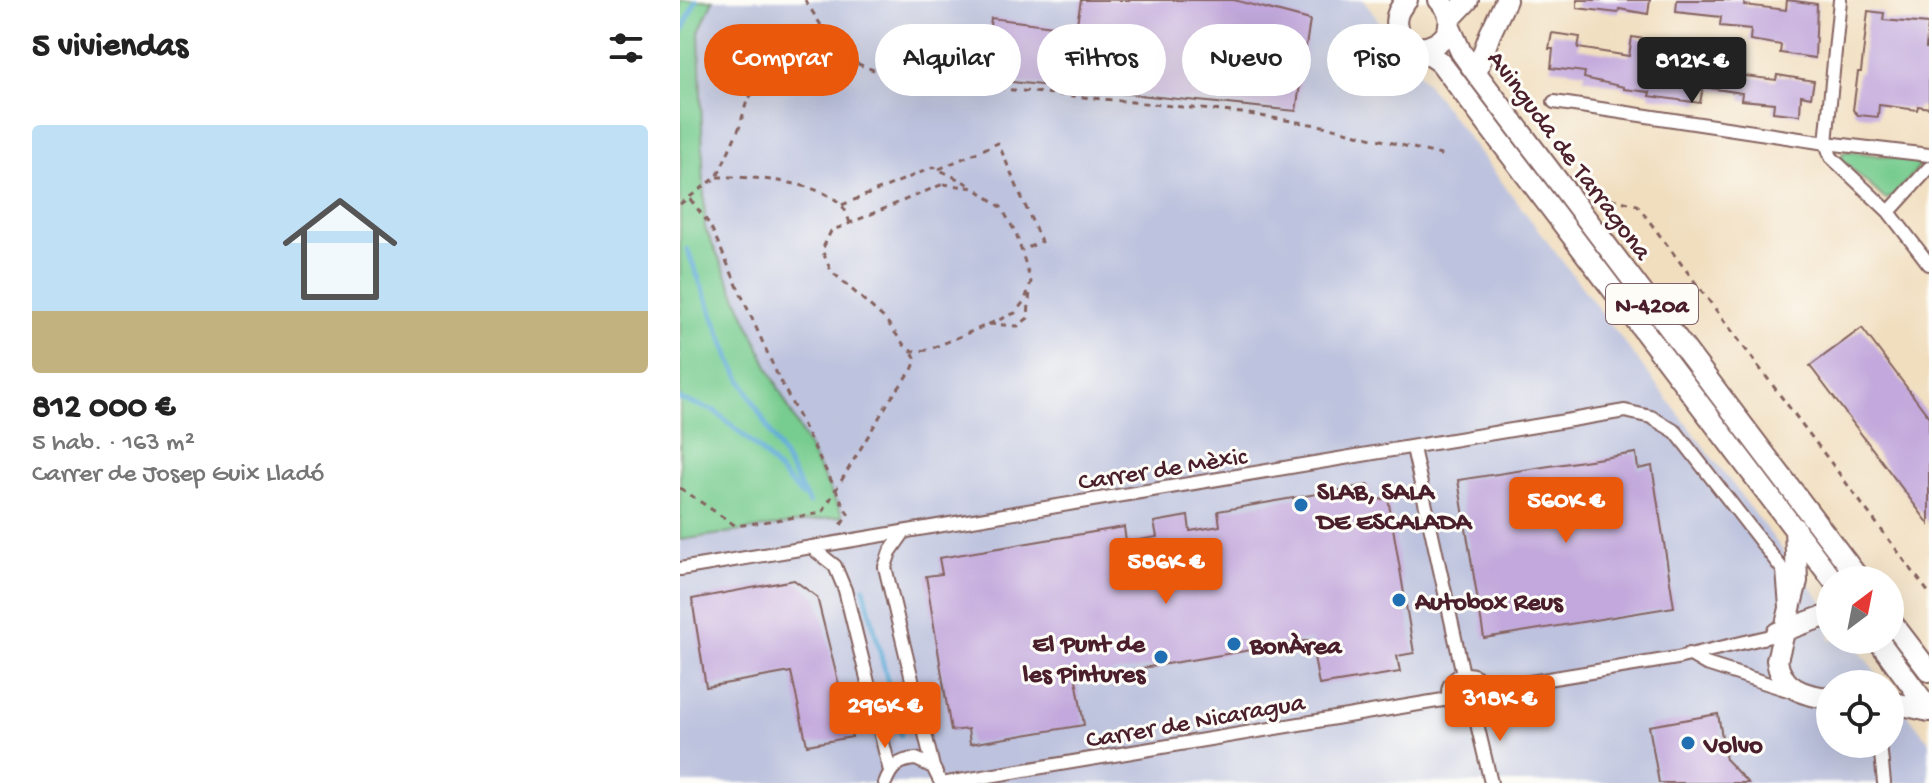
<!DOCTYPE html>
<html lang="es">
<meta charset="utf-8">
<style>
:root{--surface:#fff;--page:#f2f2f2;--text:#222;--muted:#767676;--line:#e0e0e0;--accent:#ea580c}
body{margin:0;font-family:"Gochi Hand",sans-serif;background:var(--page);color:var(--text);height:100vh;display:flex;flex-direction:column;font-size:30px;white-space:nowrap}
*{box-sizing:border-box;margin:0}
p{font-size:26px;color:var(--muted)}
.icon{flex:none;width:44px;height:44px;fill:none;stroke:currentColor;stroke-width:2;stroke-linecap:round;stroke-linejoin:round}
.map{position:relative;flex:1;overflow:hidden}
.side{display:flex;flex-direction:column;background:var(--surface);width:680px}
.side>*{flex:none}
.guide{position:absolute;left:24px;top:24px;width:760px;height:72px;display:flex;gap:16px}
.needle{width:52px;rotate:32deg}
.buttons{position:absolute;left:1136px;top:566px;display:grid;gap:16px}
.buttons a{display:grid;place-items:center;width:88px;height:88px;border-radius:50%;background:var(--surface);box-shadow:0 8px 32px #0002;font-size:40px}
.price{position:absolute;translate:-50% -68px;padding:0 18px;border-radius:8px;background:var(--accent);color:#fff;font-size:26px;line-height:52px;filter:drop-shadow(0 2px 4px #0008)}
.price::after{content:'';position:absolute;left:50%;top:48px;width:24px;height:18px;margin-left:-12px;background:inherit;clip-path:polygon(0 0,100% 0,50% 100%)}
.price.active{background:#222;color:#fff}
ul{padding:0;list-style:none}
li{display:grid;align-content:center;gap:16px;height:424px;padding:0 32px}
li+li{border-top:2px solid var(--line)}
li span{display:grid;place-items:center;height:248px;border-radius:8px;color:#555}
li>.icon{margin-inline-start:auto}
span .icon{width:144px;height:144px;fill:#fffc;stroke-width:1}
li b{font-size:34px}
h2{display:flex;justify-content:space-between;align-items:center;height:96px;padding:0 32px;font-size:34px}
.tag{padding:0 28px;border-radius:36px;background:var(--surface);box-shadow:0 8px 32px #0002;font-size:28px;line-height:72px}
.tag.active{background:var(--accent);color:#fff}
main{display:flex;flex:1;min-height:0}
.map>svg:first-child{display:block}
.industrial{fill:#bdc3de}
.green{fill:#77cc8f;stroke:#60765d;stroke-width:2}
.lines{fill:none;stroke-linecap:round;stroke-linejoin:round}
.stream{stroke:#5eabd7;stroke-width:5}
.building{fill:#c2a8dc}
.street-casing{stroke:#84625f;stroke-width:16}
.primary-casing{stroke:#84625f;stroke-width:24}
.path{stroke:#84625f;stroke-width:3;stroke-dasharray:6 6;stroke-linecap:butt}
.street{stroke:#fff;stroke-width:12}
.primary{stroke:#fff;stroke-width:20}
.poi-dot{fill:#1f6fb2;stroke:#fdfcf7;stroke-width:3}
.labels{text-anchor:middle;stroke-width:6;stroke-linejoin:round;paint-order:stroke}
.shield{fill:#fdfcf7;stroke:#806168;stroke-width:2}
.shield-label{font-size:24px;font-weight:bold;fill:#4a1f2b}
.street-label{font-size:26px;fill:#4a1f2b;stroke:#fdfcf7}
.poi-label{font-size:26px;font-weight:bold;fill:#4a1f2b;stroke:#fdfcf7;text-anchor:start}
</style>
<main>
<section class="side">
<h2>5 viviendas<svg class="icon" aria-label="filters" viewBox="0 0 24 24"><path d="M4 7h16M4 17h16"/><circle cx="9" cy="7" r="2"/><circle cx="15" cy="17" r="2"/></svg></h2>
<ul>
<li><span style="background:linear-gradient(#bfe0f5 75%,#c2b280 0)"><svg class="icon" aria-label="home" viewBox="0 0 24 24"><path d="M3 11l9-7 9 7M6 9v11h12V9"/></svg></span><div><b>812 000 €</b><p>5 hab. · 163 m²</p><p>Carrer de Josep Guix Lladó</p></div></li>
</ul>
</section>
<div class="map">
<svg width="1249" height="783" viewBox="0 0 1249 783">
<rect width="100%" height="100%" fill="#fdfcf7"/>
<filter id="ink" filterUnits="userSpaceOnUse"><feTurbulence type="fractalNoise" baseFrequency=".0125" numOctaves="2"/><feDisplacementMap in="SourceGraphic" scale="16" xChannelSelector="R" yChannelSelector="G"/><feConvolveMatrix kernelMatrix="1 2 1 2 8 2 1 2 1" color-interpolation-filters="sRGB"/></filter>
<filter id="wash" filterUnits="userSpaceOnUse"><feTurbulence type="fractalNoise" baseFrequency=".006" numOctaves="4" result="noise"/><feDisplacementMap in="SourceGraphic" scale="32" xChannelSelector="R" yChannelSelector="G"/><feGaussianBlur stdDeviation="1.8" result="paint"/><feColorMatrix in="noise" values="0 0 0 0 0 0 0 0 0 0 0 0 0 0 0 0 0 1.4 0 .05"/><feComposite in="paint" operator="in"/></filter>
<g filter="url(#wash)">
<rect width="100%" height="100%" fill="#f1debf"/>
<!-- industrial -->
<path class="industrial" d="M33,0H683L1150,612V640H1171L1205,684H1150V744H1210V691L1249,742V783H0V540L163,515L91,373L25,228L19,32Z"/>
<!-- green -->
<path class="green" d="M0,0H33L19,32L25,228L91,373L163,516L0,540Z
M1168,151L1237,161L1240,166L1214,196L1205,199L1162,160V153Z"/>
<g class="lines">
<!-- stream -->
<path class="stream" d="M0,36L16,0
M7,249L52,363L129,503
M0,399L35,411L77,447L122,496
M184,588L221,735"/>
</g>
<g id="blocks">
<!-- building -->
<path class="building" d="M401,0H554L630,20L616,111L303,79L311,18L396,29Z
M897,0H970L968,14L939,9L938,13L897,8Z
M997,0H1065L1064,5L1106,10L1107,0L1137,4L1135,58L1100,53L1101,45L1070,40L1071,29L1040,26L1041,17L996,12Z
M1188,11L1204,13L1203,20L1248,24L1246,48H1249V108L1238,106L1237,110L1199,105L1198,117L1178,115L1173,110L1178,72H1181Z
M872,33L900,37L898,48L949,56L952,37L964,39L961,61L986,66L1000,68L1002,59L1032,63L1033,56L1050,57L1049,67L1058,68L1057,75L1096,80L1097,75L1134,81L1131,97L1121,95L1120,115L1093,112L1094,103L1061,100L1062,93L1023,87L1020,103L969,96L970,92L944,89V87L904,78L905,72L871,68L873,49H869Z
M1182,328L1249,417V524L1130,366Z
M956,453L958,469L972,466L994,607L804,638L778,480Z
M689,485L692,501L708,498L734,653L717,656L720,672L639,685L631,640L396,679L404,725L290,744L288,729L271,731L246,576L262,574L259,558L444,527L446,542L477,537L474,522L508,516L510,531L540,526L538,511Z
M114,580L137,597L172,737L127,745L111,672L26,687L12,599Z
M1038,714L1046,760L1068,783H979L969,726Z"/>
</g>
</g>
<g filter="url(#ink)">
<use href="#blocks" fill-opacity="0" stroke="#84625f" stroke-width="2"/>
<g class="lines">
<!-- street casing -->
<g class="street-casing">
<path id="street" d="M1160,0L1146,143L1151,157L1209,212L1249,264
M874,102L1146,143L1249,155
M1209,212L1249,168
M733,448L783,674
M224,532L210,552L205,567L253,767
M131,547L155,566L165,590L210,771
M0,569L945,411L971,417L996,432L1103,570L1106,607
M1009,654L1026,664L1111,691
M768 693a19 19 0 1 1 38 0a19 19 0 1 1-38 0Z
M806,689L997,658L1091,636
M794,711L811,783
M1200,744L1204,783
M205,783C211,767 219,760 236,759L253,767L261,783
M267,783L769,699"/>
</g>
<!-- primary casing -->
<g class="primary-casing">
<path id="primary" d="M727,0C719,8 714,17 717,28C729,70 795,36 759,0
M770,19L788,0
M769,25L781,52L796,73L1180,580
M739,48L760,62L1153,580
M796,73L810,34L826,0
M1115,528L1117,581L1097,660C1100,688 1125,696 1150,698
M1210,620L1249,671
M1097,633L1139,618L1150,617
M1198,640L1249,709
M1210,702L1249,711"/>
</g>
<!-- path -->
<path class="path" d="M125,0L156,49L173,62L214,78L562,113L649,127L765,156
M259,169L318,143L361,242L342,250
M37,177C67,176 142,181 162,206C166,210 168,218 170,223
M263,184L295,188L321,207L336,233L351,282L345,300L335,313L248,350L232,351L224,345L205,319L151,271L142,250L151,231Z
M908,193L957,205L1249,593
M10,199L30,225L96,372L168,514L158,530
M0,204L37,177L60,126L67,100L86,79L156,49
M162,205L254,167L290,185
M309,324L338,326L348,318L350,288
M0,488L56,526L142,513L209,401L232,370L236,360L232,351"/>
<!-- street -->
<use href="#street" class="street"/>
<!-- primary -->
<use href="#primary" class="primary"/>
</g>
</g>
<!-- markers -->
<g class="poi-dot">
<circle cx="621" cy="505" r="8"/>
<circle cx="719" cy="600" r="8"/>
<circle cx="554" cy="644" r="8"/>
<circle cx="481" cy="657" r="8"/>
<circle cx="1008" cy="743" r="8"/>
</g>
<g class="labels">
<!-- shield labels -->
<rect class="shield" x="926" y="284" width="92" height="40" rx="6"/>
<g class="shield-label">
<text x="972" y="312">N-420a</text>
</g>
<!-- street labels -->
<g class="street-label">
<text transform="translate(891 154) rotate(53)" y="9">Avinguda de Tarragona</text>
<text transform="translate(482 467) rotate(-9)" y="9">Carrer de Mèxic</text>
<text transform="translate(515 719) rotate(-10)" y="9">Carrer de Nicaragua</text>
</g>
<!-- poi labels -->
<g class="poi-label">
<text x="637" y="499">SLAB, SALA<tspan x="637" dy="30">DE ESCALADA</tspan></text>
<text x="735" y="609">Autobox Reus</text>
<text x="465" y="651" text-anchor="end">El Punt de<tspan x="465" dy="30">les Pintures</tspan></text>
<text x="570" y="653">BonÀrea</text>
<text x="1024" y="752">Volvo</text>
</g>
</g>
</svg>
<div class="buttons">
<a><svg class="needle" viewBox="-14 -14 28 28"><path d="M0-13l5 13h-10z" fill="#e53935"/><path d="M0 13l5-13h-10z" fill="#767676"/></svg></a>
<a><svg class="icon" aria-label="locate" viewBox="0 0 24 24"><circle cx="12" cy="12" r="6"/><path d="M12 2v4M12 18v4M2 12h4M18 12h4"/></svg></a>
</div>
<b class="price active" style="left:1012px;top:105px">812K €</b>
<b class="price" style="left:886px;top:545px">560K €</b>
<b class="price" style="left:486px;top:606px">586K €</b>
<b class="price" style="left:820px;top:743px">318K €</b>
<b class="price" style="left:205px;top:750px">296K €</b>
<div class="guide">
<a class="tag active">Comprar</a>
<a class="tag">Alquilar</a>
<a class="tag">Filtros</a>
<a class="tag">Nuevo</a>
<a class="tag">Piso</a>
</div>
</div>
</main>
